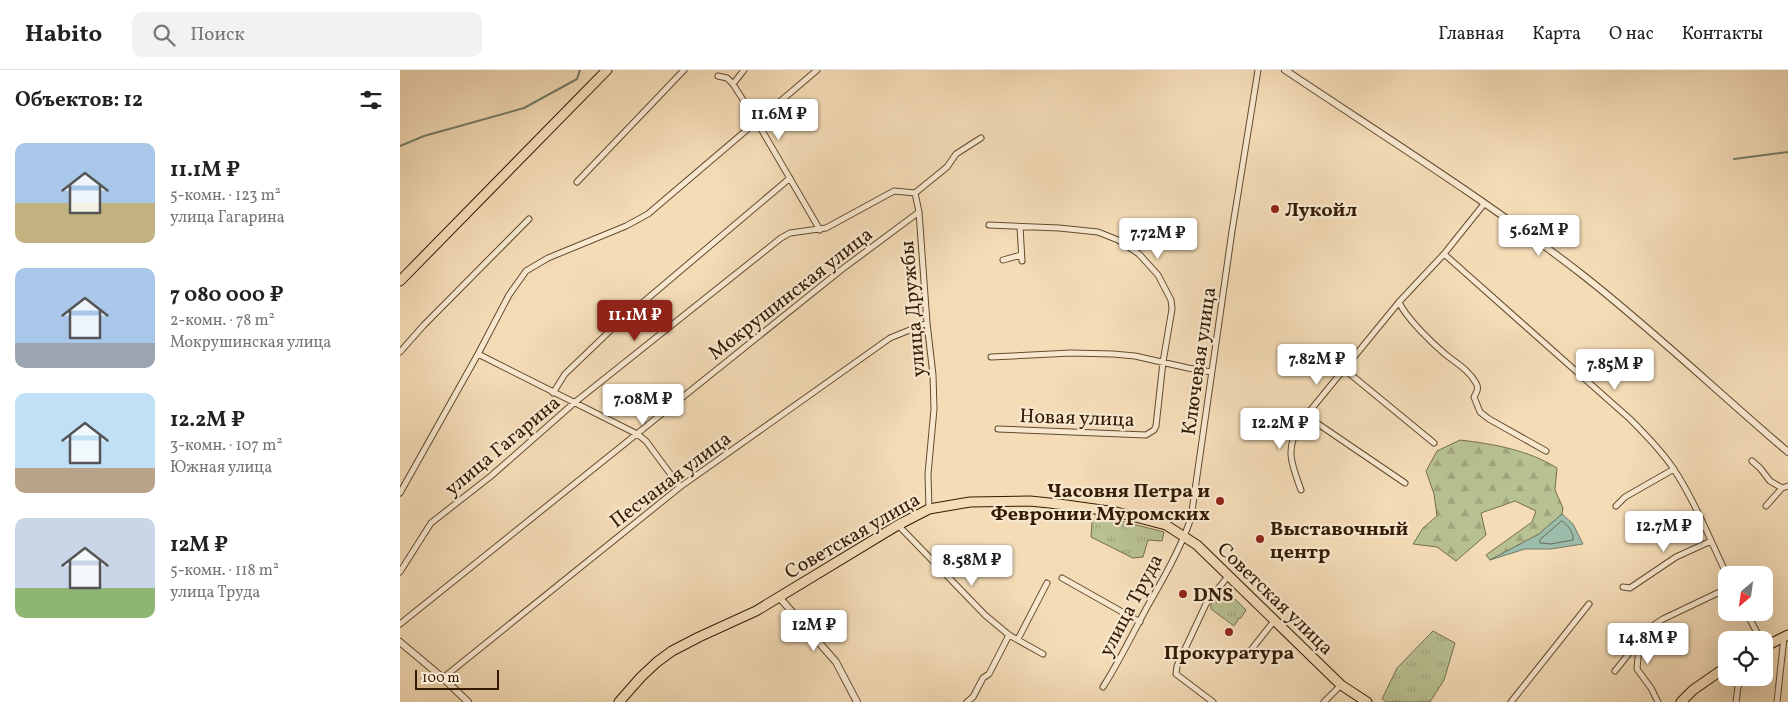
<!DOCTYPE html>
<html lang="ru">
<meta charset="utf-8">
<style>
:root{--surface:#fff;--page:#f2f2f2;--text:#222;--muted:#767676;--line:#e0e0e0;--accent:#8f2418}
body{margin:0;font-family:Vollkorn,serif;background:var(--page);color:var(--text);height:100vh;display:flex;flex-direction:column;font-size:19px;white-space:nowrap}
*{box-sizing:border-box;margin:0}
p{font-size:16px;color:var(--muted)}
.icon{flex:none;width:28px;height:28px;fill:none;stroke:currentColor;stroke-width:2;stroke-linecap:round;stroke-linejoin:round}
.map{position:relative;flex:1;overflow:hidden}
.panel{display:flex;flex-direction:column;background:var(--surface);width:400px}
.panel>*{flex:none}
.needle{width:32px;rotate:209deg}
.buttons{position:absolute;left:1318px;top:496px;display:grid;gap:10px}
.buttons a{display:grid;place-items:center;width:55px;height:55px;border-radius:10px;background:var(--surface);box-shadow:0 5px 20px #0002;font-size:25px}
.scale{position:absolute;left:15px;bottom:12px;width:84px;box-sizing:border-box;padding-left:5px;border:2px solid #321b02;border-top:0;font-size:14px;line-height:18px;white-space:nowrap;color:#321b02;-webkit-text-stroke:4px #f8e8d0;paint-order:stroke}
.price{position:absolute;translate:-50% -42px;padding:0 11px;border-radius:5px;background:#fff;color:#222;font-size:16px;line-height:32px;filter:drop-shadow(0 1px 2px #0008)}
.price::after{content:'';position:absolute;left:50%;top:30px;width:15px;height:11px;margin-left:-8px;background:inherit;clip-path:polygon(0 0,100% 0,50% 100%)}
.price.current{background:var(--accent);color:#fff}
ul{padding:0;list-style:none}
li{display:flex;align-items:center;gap:15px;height:125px;padding:0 15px}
li span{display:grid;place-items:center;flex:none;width:140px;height:100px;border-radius:10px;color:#555}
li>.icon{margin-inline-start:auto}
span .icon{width:60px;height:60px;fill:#fffc;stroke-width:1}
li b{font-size:21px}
h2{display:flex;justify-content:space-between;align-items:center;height:60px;padding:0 15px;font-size:21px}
header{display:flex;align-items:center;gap:30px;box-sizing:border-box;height:70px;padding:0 25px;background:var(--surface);border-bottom:1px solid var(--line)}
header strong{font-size:24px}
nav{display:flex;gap:28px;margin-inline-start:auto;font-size:18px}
.search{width:350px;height:45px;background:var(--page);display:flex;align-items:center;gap:12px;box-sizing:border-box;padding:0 18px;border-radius:10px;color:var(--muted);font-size:19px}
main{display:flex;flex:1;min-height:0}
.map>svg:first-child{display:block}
.grass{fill:url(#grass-tufts);stroke:#756e4a}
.forest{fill:url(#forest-firs);stroke:#756e4a}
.water{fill:#9cbcac;stroke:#727c68}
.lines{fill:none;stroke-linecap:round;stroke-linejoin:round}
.shore{stroke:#676c57;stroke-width:1}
.stream{stroke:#727c68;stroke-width:2}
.minor-casing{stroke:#624b2f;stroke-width:7}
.tertiary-casing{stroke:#624b2f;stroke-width:8}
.primary-casing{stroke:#321b02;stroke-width:11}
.trunk-casing{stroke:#321b02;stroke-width:11}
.minor{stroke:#f8e8d0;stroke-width:5}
.tertiary{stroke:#f8e8d0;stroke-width:6}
.primary{stroke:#f4dcb7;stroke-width:9}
.trunk{stroke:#f4dcb7;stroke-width:9}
.poi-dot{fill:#8f2418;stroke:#f8e8d0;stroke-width:2}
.labels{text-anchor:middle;stroke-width:4.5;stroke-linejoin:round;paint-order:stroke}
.poi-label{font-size:20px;font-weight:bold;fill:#321b02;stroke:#f8e8d0;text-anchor:start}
.street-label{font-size:20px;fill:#321b02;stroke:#f8e8d0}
</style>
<header>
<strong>Habito</strong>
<div class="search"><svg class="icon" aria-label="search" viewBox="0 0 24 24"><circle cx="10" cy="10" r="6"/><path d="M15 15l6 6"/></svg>Поиск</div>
<nav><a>Главная</a><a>Карта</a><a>О нас</a><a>Контакты</a></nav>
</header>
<main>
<section class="panel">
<h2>Объектов: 12<svg class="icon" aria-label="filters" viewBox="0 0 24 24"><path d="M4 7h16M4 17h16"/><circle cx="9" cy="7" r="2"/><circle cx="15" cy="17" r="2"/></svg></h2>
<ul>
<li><span style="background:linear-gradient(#a9c7e8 60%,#c2b280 0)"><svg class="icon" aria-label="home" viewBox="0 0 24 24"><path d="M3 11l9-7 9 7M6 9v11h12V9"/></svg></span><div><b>11.1M ₽</b><p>5-комн. · 123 m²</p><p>улица Гагарина</p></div></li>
<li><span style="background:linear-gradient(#a9c7e8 75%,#9aa5b1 0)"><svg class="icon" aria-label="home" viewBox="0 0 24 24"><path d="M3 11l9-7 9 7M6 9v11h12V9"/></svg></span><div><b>7 080 000 ₽</b><p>2-комн. · 78 m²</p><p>Мокрушинская улица</p></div></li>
<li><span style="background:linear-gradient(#bfe0f5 75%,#b9a48a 0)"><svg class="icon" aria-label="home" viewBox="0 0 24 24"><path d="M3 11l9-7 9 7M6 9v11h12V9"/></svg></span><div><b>12.2M ₽</b><p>3-комн. · 107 m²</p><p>Южная улица</p></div></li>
<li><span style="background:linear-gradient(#c9d6e8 70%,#8fb573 0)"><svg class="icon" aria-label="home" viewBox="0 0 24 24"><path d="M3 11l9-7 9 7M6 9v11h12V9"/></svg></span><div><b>12M ₽</b><p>5-комн. · 118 m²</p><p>улица Труда</p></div></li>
</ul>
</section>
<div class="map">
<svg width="1388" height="632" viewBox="0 0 1388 632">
<defs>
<pattern id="grass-tufts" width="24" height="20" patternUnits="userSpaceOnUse" patternTransform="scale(1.25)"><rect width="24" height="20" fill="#b8c192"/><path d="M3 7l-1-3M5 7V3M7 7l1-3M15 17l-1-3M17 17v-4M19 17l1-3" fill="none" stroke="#9fa57c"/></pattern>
<pattern id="forest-firs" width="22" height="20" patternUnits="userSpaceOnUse" patternTransform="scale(1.25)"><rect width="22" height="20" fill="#b8c192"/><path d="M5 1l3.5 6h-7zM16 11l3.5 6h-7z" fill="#9fa57c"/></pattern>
</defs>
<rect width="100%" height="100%" fill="#f4dcb7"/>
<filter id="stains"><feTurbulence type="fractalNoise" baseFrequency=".004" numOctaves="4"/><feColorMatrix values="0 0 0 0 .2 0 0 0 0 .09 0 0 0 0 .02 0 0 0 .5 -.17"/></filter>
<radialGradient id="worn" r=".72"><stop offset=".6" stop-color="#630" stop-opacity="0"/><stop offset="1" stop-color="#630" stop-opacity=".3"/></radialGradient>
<!-- grass -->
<path class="grass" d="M697,445L764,462L762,471L748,470L743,487L733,488L691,467L692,452Z
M822,519L828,522L846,540L841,548L837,549L838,550L834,556L811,539C810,531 815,522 822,519Z
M1033,561L1055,573L1044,610L1030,632H987L982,629L997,598Z"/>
<!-- forest -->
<path class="forest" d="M1060,370C1094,374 1128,380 1157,398L1155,420L1163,438L1162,444L1139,464L1090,490L1086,485L1132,452L1136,441L1115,431L1081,443L1086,465L1056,491L1037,477L1013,474L1023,458L1037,446L1034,424L1026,401L1037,381Z"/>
<!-- water -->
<path class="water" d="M1162,444L1173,454L1183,474L1151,479H1125L1090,490L1139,464Z"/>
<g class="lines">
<!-- shore -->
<path class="shore" d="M1162,451C1168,455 1174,463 1173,470L1151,474L1140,473V470Z"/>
<!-- stream -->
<path class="stream" d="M0,76L24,66L124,38L177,9L180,0
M1334,89L1388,82"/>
<!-- minor casing -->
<g class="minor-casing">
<path id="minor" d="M318,6L327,8L333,14L357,52L420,160
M333,14L344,0
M177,112L284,0
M515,123L519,142L527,253L533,305L534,339L528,404L529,439
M515,123L547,97L556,84L581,68
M589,155L659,158L698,162L718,170L739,184L758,205L771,230L772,239L763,292L756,356L754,360L746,365L598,359
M620,157L622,191
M1044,184L1230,349C1245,364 1261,380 1273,398C1295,431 1310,470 1327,505
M603,190L621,185
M999,232C1006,248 1032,273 1045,284C1056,293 1069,300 1076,313C1079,318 1077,322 1074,327L1080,342L1089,349L1146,381
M0,282L23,256L129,149
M78,284L237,364L246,371L280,417
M591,287L671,283L713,284L735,286L788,298L811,302
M944,299L1034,373
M153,323L165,304L215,256L390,108
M905,345L1005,413
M1352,391L1360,398L1370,411L1382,418L1388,416
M901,420C891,392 885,381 900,353L999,232L1044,184L1084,134
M0,423L78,284L109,225L126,201L148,188L226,156L248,144L417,0
M1216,436L1225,427L1274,399
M1366,436L1382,418
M498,455L585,545L609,565L643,584
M0,502L31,453L91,406L174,333L381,168L390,163L426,158L494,121L515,123
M662,508L740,552
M1223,517L1230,518L1276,487L1311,471
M1346,542L1361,570
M0,554L441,200L519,142
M618,569L647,513
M851,580L874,551
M1215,601L1239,571
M43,608L280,417L490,268L527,253
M703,617C719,592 732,565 746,539C763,509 780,480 791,448L832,161L858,0
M567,632L573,627L583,608L589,604L609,565
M813,632L776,604L777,596L806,534L829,505
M924,632L941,615
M1111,632L1189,534
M1258,632L1251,618L1237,599C1239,574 1239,563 1263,549L1326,519
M1336,632L1338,617L1343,608
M1377,632L1384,567"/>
</g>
<!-- tertiary casing -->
<g class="tertiary-casing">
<path id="tertiary" d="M885,0C985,67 1089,132 1184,206C1255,262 1320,324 1388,382
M379,527L436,592L457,632
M0,572L43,608L68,632"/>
</g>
<!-- primary casing -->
<g class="primary-casing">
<path id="primary" d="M1364,577L1388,565
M219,632L241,607L257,592L272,581L299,567L356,541L498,455L529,439L570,432L630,431L659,434L716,442L766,455L797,475L941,615L967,632
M1281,632L1293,620L1326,597"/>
</g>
<!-- trunk casing -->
<g class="trunk-casing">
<path id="trunk" d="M0,211L207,0"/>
</g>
<!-- minor -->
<use href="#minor" class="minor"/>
<!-- tertiary -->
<use href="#tertiary" class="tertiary"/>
<!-- primary -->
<use href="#primary" class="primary"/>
<!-- trunk -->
<use href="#trunk" class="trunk"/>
</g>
<!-- markers -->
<g class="poi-dot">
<circle cx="875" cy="139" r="5"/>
<circle cx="820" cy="431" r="5"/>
<circle cx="860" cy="469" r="5"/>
<circle cx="783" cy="524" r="5"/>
<circle cx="829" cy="562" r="5"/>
</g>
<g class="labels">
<!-- poi labels -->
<g class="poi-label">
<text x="885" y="146">Лукойл</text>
<text x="810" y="427" text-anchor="end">Часовня Петра и<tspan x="810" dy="23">Февронии Муромских</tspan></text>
<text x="870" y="465">Выставочный<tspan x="870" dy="23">центр</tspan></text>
<text x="793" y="531">DNS</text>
<text x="829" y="589" text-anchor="middle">Прокуратура</text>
</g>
<!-- street labels -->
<g class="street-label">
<text transform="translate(390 223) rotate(-38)" y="7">Мокрушинская улица</text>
<text transform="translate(512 239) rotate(-95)" y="7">улица Дружбы</text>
<text transform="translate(798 291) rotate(-82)" y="7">Ключевая улица</text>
<text transform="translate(677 347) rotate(2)" y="7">Новая улица</text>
<text transform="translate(102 375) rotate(-40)" y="7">улица Гагарина</text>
<text transform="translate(270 409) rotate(-37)" y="7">Песчаная улица</text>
<text transform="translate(452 465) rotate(-30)" y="7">Советская улица</text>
<text transform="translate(876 528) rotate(44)" y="7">Советская улица</text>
<text transform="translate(730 535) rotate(-62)" y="7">улица Труда</text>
</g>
</g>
<rect width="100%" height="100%" filter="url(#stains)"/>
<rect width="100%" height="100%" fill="url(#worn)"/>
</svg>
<div class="buttons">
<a><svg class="needle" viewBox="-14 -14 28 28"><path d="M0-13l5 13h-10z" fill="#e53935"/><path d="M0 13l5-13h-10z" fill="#767676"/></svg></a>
<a><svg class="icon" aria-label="locate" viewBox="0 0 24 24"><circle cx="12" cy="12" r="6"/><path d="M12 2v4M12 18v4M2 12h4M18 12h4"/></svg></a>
</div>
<div class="scale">100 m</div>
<b class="price" style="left:379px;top:71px">11.6M ₽</b>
<b class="price" style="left:1139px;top:187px">5.62M ₽</b>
<b class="price" style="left:758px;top:190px">7.72M ₽</b>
<b class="price current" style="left:235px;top:272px">11.1M ₽</b>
<b class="price" style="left:917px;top:316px">7.82M ₽</b>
<b class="price" style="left:1215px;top:321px">7.85M ₽</b>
<b class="price" style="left:243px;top:356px">7.08M ₽</b>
<b class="price" style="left:880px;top:380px">12.2M ₽</b>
<b class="price" style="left:1264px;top:483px">12.7M ₽</b>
<b class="price" style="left:572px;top:517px">8.58M ₽</b>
<b class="price" style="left:414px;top:582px">12M ₽</b>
<b class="price" style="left:1248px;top:595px">14.8M ₽</b>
</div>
</main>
